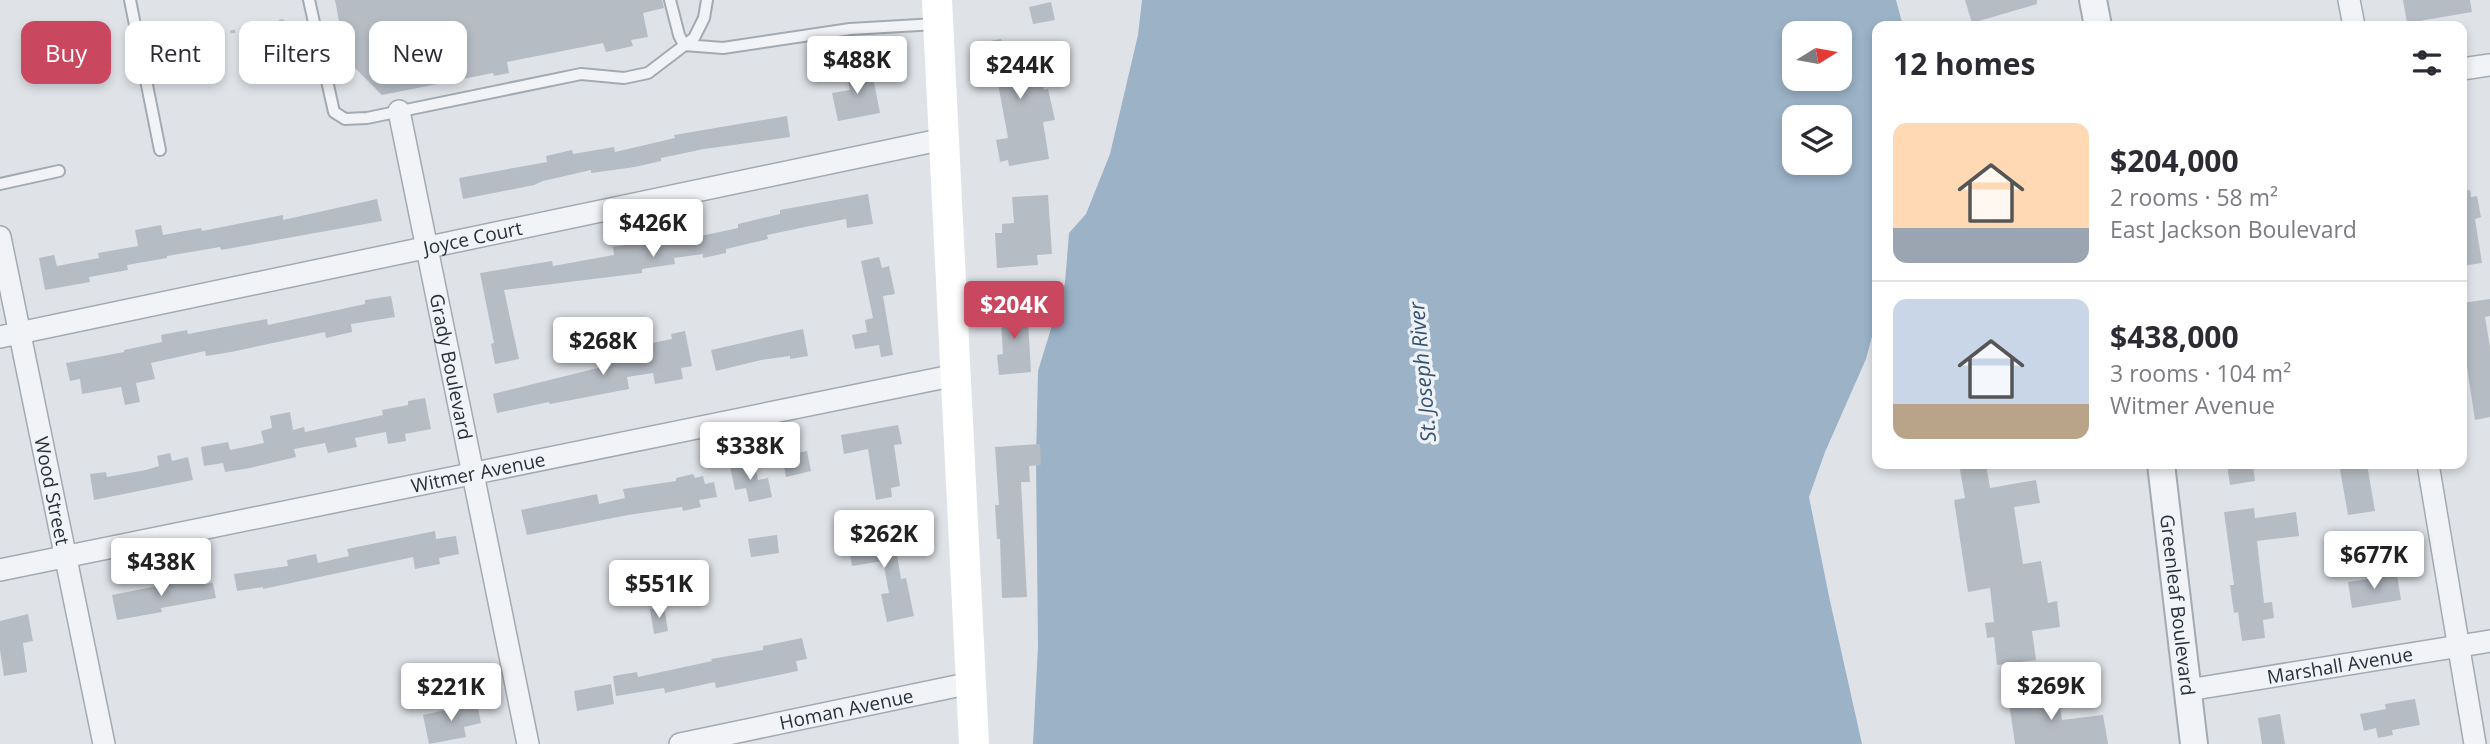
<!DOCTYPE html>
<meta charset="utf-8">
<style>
:root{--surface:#fff;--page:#f7f7f7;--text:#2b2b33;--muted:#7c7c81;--line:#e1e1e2;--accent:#ca4760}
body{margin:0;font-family:"Open Sans",sans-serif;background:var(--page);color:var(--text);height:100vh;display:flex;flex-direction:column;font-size:26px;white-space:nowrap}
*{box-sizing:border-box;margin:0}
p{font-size:23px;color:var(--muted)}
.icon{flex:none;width:38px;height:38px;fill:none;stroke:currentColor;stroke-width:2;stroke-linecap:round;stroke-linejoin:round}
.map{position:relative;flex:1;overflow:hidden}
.panel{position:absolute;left:1872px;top:21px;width:595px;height:448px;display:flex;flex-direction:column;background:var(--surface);border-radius:14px;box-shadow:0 4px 10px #0003}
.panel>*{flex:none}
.guide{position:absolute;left:21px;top:21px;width:665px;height:63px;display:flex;gap:14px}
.needle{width:46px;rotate:79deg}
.buttons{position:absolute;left:1782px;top:21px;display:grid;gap:14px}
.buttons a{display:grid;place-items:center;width:70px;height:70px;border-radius:14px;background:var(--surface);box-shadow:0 4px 10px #0003;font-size:35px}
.price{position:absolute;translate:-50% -60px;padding:0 16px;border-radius:7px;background:#fff;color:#222;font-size:23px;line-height:46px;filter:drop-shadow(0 2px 4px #0008)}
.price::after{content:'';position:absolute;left:50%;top:42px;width:21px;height:16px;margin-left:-10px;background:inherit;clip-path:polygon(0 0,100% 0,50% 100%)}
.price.selected{background:var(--accent);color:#fff}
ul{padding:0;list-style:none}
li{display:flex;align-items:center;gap:21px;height:175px;padding:0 21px}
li+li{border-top:2px solid var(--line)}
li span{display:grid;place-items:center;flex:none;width:196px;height:140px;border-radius:14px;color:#555}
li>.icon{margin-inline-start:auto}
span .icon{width:84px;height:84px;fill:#fffc;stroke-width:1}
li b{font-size:30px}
h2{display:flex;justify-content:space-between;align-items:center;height:84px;padding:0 21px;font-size:30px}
.chip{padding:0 24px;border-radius:14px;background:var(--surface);box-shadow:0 4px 10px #0003;font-size:24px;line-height:63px}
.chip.selected{background:var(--accent);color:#fff}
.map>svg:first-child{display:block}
.water{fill:#9bb2c7;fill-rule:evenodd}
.building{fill:#b6bcc4}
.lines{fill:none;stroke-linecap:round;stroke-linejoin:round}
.service-casing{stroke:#a4aab2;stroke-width:14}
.minor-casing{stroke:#a4aab2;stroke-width:24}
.tertiary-casing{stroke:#a4aab2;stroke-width:30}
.path{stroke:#bdc1c6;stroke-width:3.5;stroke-dasharray:5 5;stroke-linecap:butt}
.service{stroke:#f1f3f6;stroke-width:10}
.minor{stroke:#f1f3f6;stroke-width:21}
.tertiary{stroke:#f1f3f6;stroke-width:26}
.secondary{stroke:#fff;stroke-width:30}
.labels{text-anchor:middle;stroke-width:7;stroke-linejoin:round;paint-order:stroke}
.street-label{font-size:19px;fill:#28313e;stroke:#eef1f5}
.water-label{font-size:21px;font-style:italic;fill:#345171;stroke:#eef1f5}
</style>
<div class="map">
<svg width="2490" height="744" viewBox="0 0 2490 744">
<rect width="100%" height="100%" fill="#dfe3e8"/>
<!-- water -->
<path class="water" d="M1142,0H1896L1903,26H1878V314L1866,359L1825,452L1809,497L1830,601L1862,744H1033L1038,646L1036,460L1038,371L1065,283L1069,233L1086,214L1110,154L1138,35ZM1794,33H1839V79H1794ZM1794,117H1839V163H1794Z"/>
<!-- building -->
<path class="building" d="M335,0H662L664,8L643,13L648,37L631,40L633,46L606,52L603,43L507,62L509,73L494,76L493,73L382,95L346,59Z
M1965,0H2037V4L1972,23Z
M2403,0H2470L2472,12L2407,23Z
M1051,2L1055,20L1033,24L1029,7Z
M1001,39L1003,49L1034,43L1044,90L1048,89L1055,120L1043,122L1049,159L1009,166L1008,160L1000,162L996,140L1008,138L995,67L984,70L979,43Z
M871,67L880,113L838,121L832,93L850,90L846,71Z
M787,116L790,137L704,149L661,158V161L635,167L591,173V170L543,181L534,185L463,199L459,178L547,162L546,156L572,150L573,154L614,147L615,152L675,138L674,135Z
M2470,190L2471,197L2477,196L2481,217L2475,219L2482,263L2462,266V191Z
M868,194L873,224L847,228L846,219L810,226L767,235L768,239L726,249V253L703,258V254L674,258L675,264L642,269V273L504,290L519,359L495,364L491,344L494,343L480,273L552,261L553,266L614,255L613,247L681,236L682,240L738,228V224L780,214V210Z
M1048,195L1052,254L1037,255L1038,265L997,268L995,233H1002V224L1014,223L1012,197Z
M377,199L382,221L221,250L220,247L167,256V258L127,265L128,270L89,277L90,282L45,290L39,258L54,255L57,266L99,258L98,253L138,246L135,230L161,225L163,235L201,228L202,231L283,215V220Z
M879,257L882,268L889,266L895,294L883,296L893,355L881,357L879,345L855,349L852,335L867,332L865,320L873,318L861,261Z
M391,296L395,317L351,324L352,332L326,338L325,332L231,352L206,356L205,351L151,363L155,379L136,383L140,402L125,405L121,387L82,394L80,379L70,381L66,363L124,352V350L162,342L161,335L187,330L188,334L267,319L268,325L365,304V300Z
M2490,299V316L2485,317L2490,347V417L2475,420L2462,334V303Z
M1024,306L1025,320H1028L1031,372L999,375L997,355L1003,354L1001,323L996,324L995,307Z
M803,329L808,356L790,359V356L761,360L716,371L711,350Z
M685,331L692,366L681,368L683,379L655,384L653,373L627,377L629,389L550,404L549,402L497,413L493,394L598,368V365L650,356L647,344L672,339L671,334Z
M425,398L431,429L405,434L406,441L388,444L386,432L355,438L357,447L328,453L325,443L294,449L296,457L250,468L225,472L223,463L204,466L201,447L228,442L230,450L264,443L261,431L272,428L270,416L290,412L293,430L304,427L305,432L383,415L382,410L408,405V401Z
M898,425L902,444L894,445L900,486L891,488L892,497L876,500L868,449L844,454L841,435Z
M1040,444L1041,465L1029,466L1030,482H1021L1027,597L1002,598L1000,539H997L995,505H999L995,447Z
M807,451L811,471L786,477L782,456Z
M170,453L172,461L188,457L193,480L94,500L90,474L106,472L107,477L146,470L159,466L157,456Z
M754,461L758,480L768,478L772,497L749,502L746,488L735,490L730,466Z
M1959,464H1986L1990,488L2036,480L2040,503L2014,507L2023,564L2041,561L2048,603L2057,601L2060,627L2032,631L2036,660L1997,665L1994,637L1987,638L1985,623L1994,622L1990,588L1968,592L1954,500L1965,498Z
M2227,464H2253L2255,481L2230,485Z
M2339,464H2367L2375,511L2348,515Z
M693,474L695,478L703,476L705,484L714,482L717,497L699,500L701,507L683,511L682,507L628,515L527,535L521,510L597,494L599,504L625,498L623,489L676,481V478Z
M2254,508L2255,518L2296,512L2299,536L2257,541L2264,603L2272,602L2274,618L2263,620L2265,638L2242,641L2238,612L2234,613L2230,585H2234L2224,512Z
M893,530L901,579L906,578L914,616L887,622L881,594L889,593L883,561L852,566L847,536Z
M435,531L436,539L456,536L459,554L439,558L440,564L415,569L413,557L263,589V587L237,591L234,574L288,566L287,560L316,554L318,563L349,556L347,549Z
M777,535L779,553L751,557L748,539Z
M2397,575L2401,600L2352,608L2348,582Z
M203,577L204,584L213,583L216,598L161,608L162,612L117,620L112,595Z
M664,607L668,631L654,634L650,609Z
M28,614L33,641L23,643L27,672L4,676L0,650V621Z
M802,638L807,659L796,661L798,671L716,688L715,682L665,693L664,688L616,696L613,676L637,672L638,677L712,661L711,659L763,650V646Z
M611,684L614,704L577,711L574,691Z
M2057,688L2062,720L2103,715L2108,744H2015L2008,695Z
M2415,699L2420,725L2392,730L2393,735L2378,738L2376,728L2364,731L2360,714L2386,709L2385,704Z
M477,703L481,723L464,727L466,737L429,744L423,715Z
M2280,714L2285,744H2262L2258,718Z"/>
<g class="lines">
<!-- service casing -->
<g class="service-casing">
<path id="service" d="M130,0L160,150
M309,0L334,112L345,119L367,118L581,74L624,78L648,73L694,38L704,18L707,0
M670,0L679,35L684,45L723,48L850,29L936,24
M0,184L59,171"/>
</g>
<!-- minor casing -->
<g class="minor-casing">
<g id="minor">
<path d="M2349,0L2354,26"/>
<path d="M2462,69L2490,65"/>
<path id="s1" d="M399,111L528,744"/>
<path id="s2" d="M0,237L104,744"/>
<path id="s3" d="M0,337L944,139"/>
<path d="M2428,464L2475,744"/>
<path id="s4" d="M0,570L956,375"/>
<path id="s5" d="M2188,690L2490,641"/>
<path id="s6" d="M680,744L971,683"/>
</g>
</g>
<!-- tertiary casing -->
<g class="tertiary-casing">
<g id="tertiary">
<path d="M2093,0L2098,26"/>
<path id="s7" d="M2161,464L2194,744"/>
</g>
</g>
<!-- path -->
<path class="path" d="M152,49L282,21L301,28"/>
<!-- service -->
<use href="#service" class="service"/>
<!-- minor -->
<use href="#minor" class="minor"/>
<!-- tertiary -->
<use href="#tertiary" class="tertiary"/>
<!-- secondary -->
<path class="secondary" d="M937,0L974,744"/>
</g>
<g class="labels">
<!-- street labels -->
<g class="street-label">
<text dy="7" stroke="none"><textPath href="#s3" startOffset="483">Joyce Court</textPath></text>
<text dy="7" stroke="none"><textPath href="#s1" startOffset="261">Grady Boulevard</textPath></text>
<text dy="7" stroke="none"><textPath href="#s4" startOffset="488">Witmer Avenue</textPath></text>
<text dy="7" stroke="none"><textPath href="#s2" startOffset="259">Wood Street</textPath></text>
<text dy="7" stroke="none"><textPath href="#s7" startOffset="142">Greenleaf Boulevard</textPath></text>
<text dy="7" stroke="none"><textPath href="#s5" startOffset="154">Marshall Avenue</textPath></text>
<text dy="7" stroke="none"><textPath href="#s6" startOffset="170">Homan Avenue</textPath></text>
</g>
<!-- water labels -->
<g class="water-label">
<text transform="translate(1423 372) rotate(-95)" y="7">St. Joseph River</text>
</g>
</g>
</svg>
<div class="buttons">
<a><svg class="needle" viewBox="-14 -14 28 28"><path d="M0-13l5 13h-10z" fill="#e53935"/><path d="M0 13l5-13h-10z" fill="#7c7c81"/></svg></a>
<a><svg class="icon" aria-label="layers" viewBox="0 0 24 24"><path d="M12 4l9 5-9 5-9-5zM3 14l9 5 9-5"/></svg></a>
</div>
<b class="price" style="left:857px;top:96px">$488K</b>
<b class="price" style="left:1020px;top:101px">$244K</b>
<b class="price" style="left:653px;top:259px">$426K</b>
<b class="price selected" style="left:1014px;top:341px">$204K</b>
<b class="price" style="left:603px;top:377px">$268K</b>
<b class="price" style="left:750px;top:482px">$338K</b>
<b class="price" style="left:884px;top:570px">$262K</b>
<b class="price" style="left:2374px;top:591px">$677K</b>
<b class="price" style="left:161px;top:598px">$438K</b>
<b class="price" style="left:659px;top:620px">$551K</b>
<b class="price" style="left:2051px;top:722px">$269K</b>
<b class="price" style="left:451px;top:723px">$221K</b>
<div class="guide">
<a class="chip selected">Buy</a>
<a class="chip">Rent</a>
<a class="chip">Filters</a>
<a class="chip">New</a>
</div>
<section class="panel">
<h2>12 homes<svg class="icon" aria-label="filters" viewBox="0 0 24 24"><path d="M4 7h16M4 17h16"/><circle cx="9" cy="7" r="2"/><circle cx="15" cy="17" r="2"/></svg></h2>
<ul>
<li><span style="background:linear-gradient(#ffd9b3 75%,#9aa5b1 0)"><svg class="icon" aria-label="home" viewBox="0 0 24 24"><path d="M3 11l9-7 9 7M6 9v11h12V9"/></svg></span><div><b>$204,000</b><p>2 rooms · 58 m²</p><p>East Jackson Boulevard</p></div></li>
<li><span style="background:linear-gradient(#c9d6e8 75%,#b9a48a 0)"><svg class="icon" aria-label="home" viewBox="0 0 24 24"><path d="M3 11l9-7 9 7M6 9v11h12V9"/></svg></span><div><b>$438,000</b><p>3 rooms · 104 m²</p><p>Witmer Avenue</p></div></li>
</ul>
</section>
</div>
